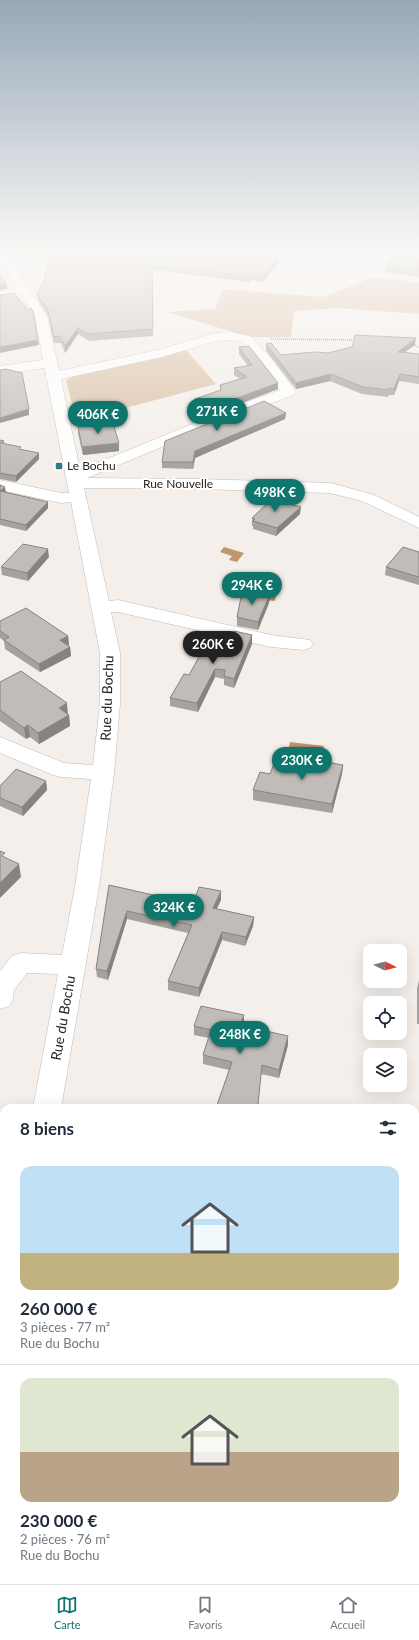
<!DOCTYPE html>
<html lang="fr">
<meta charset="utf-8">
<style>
:root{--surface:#fff;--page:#f2f2f3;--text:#1f2937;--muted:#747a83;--line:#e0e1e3;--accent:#0f766e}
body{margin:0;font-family:Lato,sans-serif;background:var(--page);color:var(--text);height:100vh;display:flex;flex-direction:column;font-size:15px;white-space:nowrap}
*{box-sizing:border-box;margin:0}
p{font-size:13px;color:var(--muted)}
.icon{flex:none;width:22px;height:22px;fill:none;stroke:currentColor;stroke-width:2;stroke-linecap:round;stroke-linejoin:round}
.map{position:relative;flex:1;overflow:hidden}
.details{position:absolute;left:0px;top:1104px;width:419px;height:480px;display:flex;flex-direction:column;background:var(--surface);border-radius:12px 12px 0 0;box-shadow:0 4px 16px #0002}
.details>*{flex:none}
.needle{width:26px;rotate:96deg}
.fabs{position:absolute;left:363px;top:944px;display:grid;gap:8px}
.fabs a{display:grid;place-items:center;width:44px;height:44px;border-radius:8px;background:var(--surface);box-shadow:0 4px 16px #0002;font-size:20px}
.price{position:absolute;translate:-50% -34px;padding:0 9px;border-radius:14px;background:var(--accent);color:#fff;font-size:13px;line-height:26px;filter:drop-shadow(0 1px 2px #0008)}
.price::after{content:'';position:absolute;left:50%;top:24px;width:12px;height:9px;margin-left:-6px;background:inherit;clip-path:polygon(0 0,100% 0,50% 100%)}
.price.selected{background:#222;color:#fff}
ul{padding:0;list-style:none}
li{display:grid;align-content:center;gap:8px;height:212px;padding:0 20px}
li+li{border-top:1px solid var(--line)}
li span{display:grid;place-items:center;height:124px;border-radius:12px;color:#555}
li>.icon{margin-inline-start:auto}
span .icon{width:72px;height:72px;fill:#fffc;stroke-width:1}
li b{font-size:17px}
h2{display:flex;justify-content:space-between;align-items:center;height:48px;padding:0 20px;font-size:17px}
.dock{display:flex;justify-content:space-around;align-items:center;height:56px;border-top:1px solid var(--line);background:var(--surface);font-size:11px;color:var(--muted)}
.dock a{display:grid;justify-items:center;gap:2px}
.dock .selected{color:var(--accent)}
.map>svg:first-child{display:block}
.green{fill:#dbc0a5}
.water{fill:#bf976e}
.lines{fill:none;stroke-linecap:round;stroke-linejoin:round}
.minor-casing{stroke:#c0bbb7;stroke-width:1}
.path{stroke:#85817e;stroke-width:1.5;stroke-dasharray:1 1;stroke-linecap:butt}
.minor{fill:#fff;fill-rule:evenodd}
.wall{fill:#a6a29d}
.shaded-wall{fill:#878480}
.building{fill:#c1bcb7;stroke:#878480}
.poi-dot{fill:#3a758d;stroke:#fff;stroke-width:1.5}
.labels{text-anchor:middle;stroke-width:4;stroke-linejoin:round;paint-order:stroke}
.far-poi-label{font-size:12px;fill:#272524;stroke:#fff;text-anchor:start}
.far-street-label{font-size:12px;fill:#272524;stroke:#fff}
.street-label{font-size:14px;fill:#272524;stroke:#fff}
</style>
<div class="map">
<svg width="419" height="1584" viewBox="0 0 419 1584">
<rect width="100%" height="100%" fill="#f4efea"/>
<!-- green -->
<path class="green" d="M374,277L419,283V314L338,308L294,311L291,337H250L167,312L215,309L223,289L323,297Z
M186,350L216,384L76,421L66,380L75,376Z"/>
<!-- water -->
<path class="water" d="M224,547L244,553L237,562L229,560L232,556L220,552Z
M245,585L276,595L275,601C262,600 252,596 239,595V598H234L235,592Z
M290,742L324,746L321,758L288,752Z"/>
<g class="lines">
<!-- minor casing -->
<g class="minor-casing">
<path id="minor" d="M0,252L4,253L12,258L22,279L47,316L59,371L158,350L215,333L230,332L250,336L270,357L296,392L294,395L246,412L87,478L200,479L331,483L374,495L419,517V528L362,501L330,493L200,489L84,488L109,601L118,600L271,635L310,640L313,644L310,648L303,650L271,647L118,612H111L120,653V704L114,773L99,887L61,1108H33L58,974L27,973L14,990L13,999L9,1006L0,1009V971L12,956L21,953L62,955L75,887L91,779L61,777L53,775L0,753V737L64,763L93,765L100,704V653L71,502L61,503L0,490V480L61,493H69L47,380L45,377L46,375L45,368L0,374V366L43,360L35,316L21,295L0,299V291L16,289C11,281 6,265 0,261ZM230,340L241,342L260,363L280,390L236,406L80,470L61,379L162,357L216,341Z
M236,252L283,253L383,252L381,254L377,256L283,261L242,256L238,254Z
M4,1327V1380L0,1381V1328Z"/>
</g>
<!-- path -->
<path class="path" d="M271,339L356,340
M411,344L419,347"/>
<!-- minor -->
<use href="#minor" class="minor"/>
</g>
<!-- wall -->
<path class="wall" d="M62,252L279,256V262L263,282L251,280L249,282L152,270L153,336L89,341L78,334L65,353L61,343H54L48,316L38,300L37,294Z
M419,252V277L385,272L386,264Z
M266,344L281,355L328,353L415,345L405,352L419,354V384L399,381L394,395H389L388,397L362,394L330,381L296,389L266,351Z
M239,347L278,383V389L210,415L195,406V399L220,390V385L240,379L234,375V368L248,366L239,354Z
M286,413L285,419L195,458L193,469L162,468V462Z
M78,426L119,443V451L83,455L78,434Z
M0,440L4,441V444L22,450L39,459L16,482L0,479Z
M0,485L5,487V492L48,508L26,531L0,525Z
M300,514L276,536L253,529V526H252V518Z
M419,552V585L385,575L386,567Z
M49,557L28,581L2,575L1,567Z
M270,594L269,603L258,630L237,626V617Z
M0,621L68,636L69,645L67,646L70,647L71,656L40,672L5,649L4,641L0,638Z
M252,644L234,688L224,685V679L215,677L198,712L170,706V698L189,675L211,645Z
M0,682L68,714L69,715L70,726L39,744L30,737L26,739L0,721Z
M343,765L342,774L332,813L253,800V790L270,774Z
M46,781L47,790L23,816L0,806V786Z
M109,885L193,904L221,900L216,909L254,917L253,926L245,946L222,940L199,997L168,990V981L188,933L127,919L108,980L97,977L96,969Z
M419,980V1024H417V989Z
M244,1024L243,1025L288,1045L279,1078L261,1074L216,1108L229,1070L203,1064V1055L209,1038L194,1035V1026Z"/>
<!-- shaded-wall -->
<path class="shaded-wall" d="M279,256V262L263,282V276Z
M251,274V280L249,282V276Z
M7,284V289L0,290V285Z
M78,328V334L65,353V346Z
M416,338L415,345L397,358L398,352Z
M38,340L39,345L0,353V347Z
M331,374L330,381L296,389V383Z
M400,374L399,381L394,395V389Z
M278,383V389L210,415V408Z
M29,409V415L0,423V418Z
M286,413L285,419L195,458L193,469V462L195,451Z
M119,443V451L83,455L82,447Z
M39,453V459L16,482V476Z
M5,487L6,493L0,491Z
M48,502V508L26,531V525Z
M301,507L300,514L276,536L277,528Z
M48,549L49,557L28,581L27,573Z
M270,594L269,603L258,630V622Z
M252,635V644L234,688V679Z
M68,636L69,645L60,649V640Z
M70,647L71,656L40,672L39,664Z
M215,669V677L198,712L197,703Z
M67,703L68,715L59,708Z
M69,715L70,726L39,744L38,733Z
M28,725L30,737L26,739L24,728Z
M343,765L342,774L332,813V804Z
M46,781L47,790L23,816L22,807Z
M19,864L21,877L0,898V883Z
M221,891V900L213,917V908Z
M127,911V919L108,980L107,971Z
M254,917L253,926L245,946L246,937Z
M222,932V940L199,997V988Z
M244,1015V1024L240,1033V1025Z
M288,1036V1045L279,1078V1070Z"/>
<!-- building -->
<path class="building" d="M62,252H243L279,256L263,276L251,274L249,276L152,265L153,329L88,334L78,328L65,346L60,336L54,337L48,310L37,294L44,281L49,257Z
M395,252H419V269L386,264Z
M0,277H1L7,284L0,285Z
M14,293L29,311L31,308L33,311L38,340L0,347V295Z
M355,335L416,338L398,352L419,354V377L400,374L394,389L389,388L388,390L363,387L331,374L296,383L266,344L271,343L281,355L315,352L328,353L352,347Z
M249,346L278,383L210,408L195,399L221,390L220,385L247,377L234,368L252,365L239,347Z
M6,369L22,373L29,409L0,418V370Z
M264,401L286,413L195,451L193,462H162L165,441Z
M113,423L119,443L82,447L78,426Z
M0,440L4,441L1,443L21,447L19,449L39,453L16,476L0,473Z
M0,485L5,487L0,491L48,502L26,525L0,519Z
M272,499L301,507L277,528L253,521L255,519L252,518Z
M23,544L48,549L27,573L1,567Z
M403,547L419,552V577L386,567Z
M242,592L270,594L258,622L237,617Z
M26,608L68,636L60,640L70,647L39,664L4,640L9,637L0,631V621Z
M234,631L252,635L234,679L224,676L225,670L215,669L197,703L170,698L184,674L189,675L206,644L211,645L217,634L232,637Z
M21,671L67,703L59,708L69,715L38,733L28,725L24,728L0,710V682Z
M275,761L319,768L321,761L343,765L332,804L253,790L260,772L270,774Z
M16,769L46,781L22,807L0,798V786Z
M0,851L5,853L2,856L19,864L0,883Z
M109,885L193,904L199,887L221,891L213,908L254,917L246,937L222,932L199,988L168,981L192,925L127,911L107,971L96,969Z
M201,1006L244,1015L240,1025L288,1036L279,1070L262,1065L258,1104L276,1108H216L232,1062L203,1055L211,1030L194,1026Z
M415,1287L419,1289V1314L415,1327Z
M415,1437L419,1439V1458L415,1473Z
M418,1574H419V1584H413Z
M204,1580H290L289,1584H203Z"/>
<!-- sky -->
<linearGradient id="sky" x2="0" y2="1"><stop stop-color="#97a8b7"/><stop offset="0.53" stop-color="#faf8f6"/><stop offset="1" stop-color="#faf8f6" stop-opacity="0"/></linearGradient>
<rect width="419" height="474" fill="url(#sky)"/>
<!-- markers -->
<rect class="poi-dot" x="55" y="462" width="8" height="8" rx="2"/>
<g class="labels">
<!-- far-poi labels -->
<g class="far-poi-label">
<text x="67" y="470">Le Bochu</text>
</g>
<!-- far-street labels -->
<g class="far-street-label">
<text x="178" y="488">Rue Nouvelle</text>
</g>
<!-- street labels -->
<g class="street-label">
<text transform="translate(107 698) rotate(-88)" y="5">Rue du Bochu</text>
<text transform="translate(63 1018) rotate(-80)" y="5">Rue du Bochu</text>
</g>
</g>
</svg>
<div class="fabs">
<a><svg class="needle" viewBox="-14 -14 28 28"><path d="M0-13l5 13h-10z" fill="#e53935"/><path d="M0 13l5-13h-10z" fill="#747a83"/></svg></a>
<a><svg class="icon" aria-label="locate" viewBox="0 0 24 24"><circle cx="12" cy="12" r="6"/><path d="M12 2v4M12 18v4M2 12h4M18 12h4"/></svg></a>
<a><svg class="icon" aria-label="layers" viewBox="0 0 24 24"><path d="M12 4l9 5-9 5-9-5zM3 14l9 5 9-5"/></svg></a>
</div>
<b class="price" style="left:217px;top:432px">271K €</b>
<b class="price" style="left:98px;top:435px">406K €</b>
<b class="price" style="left:275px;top:513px">498K €</b>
<b class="price" style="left:252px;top:606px">294K €</b>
<b class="price selected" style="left:213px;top:665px">260K €</b>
<b class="price" style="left:302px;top:781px">230K €</b>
<b class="price" style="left:174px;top:928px">324K €</b>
<b class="price" style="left:240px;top:1055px">248K €</b>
<section class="details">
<h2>8 biens<svg class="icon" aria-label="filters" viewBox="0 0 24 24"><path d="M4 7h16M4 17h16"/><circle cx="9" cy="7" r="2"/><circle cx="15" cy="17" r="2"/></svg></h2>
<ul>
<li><span style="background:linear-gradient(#bfe0f5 70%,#c2b280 0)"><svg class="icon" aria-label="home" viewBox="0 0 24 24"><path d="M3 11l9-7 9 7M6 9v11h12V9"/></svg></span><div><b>260 000 €</b><p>3 pièces · 77 m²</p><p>Rue du Bochu</p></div></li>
<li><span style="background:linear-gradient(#dfe7d0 60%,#b9a48a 0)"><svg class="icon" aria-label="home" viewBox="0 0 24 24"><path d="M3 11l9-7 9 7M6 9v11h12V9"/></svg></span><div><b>230 000 €</b><p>2 pièces · 76 m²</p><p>Rue du Bochu</p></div></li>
</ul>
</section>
</div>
<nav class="dock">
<a class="selected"><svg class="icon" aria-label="map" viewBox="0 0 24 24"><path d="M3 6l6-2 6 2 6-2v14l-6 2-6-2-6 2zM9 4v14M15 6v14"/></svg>Carte</a>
<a><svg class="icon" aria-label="saved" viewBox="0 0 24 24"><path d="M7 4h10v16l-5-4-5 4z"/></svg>Favoris</a>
<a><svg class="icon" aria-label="home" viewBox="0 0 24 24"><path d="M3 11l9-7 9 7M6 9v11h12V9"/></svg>Accueil</a>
</nav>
